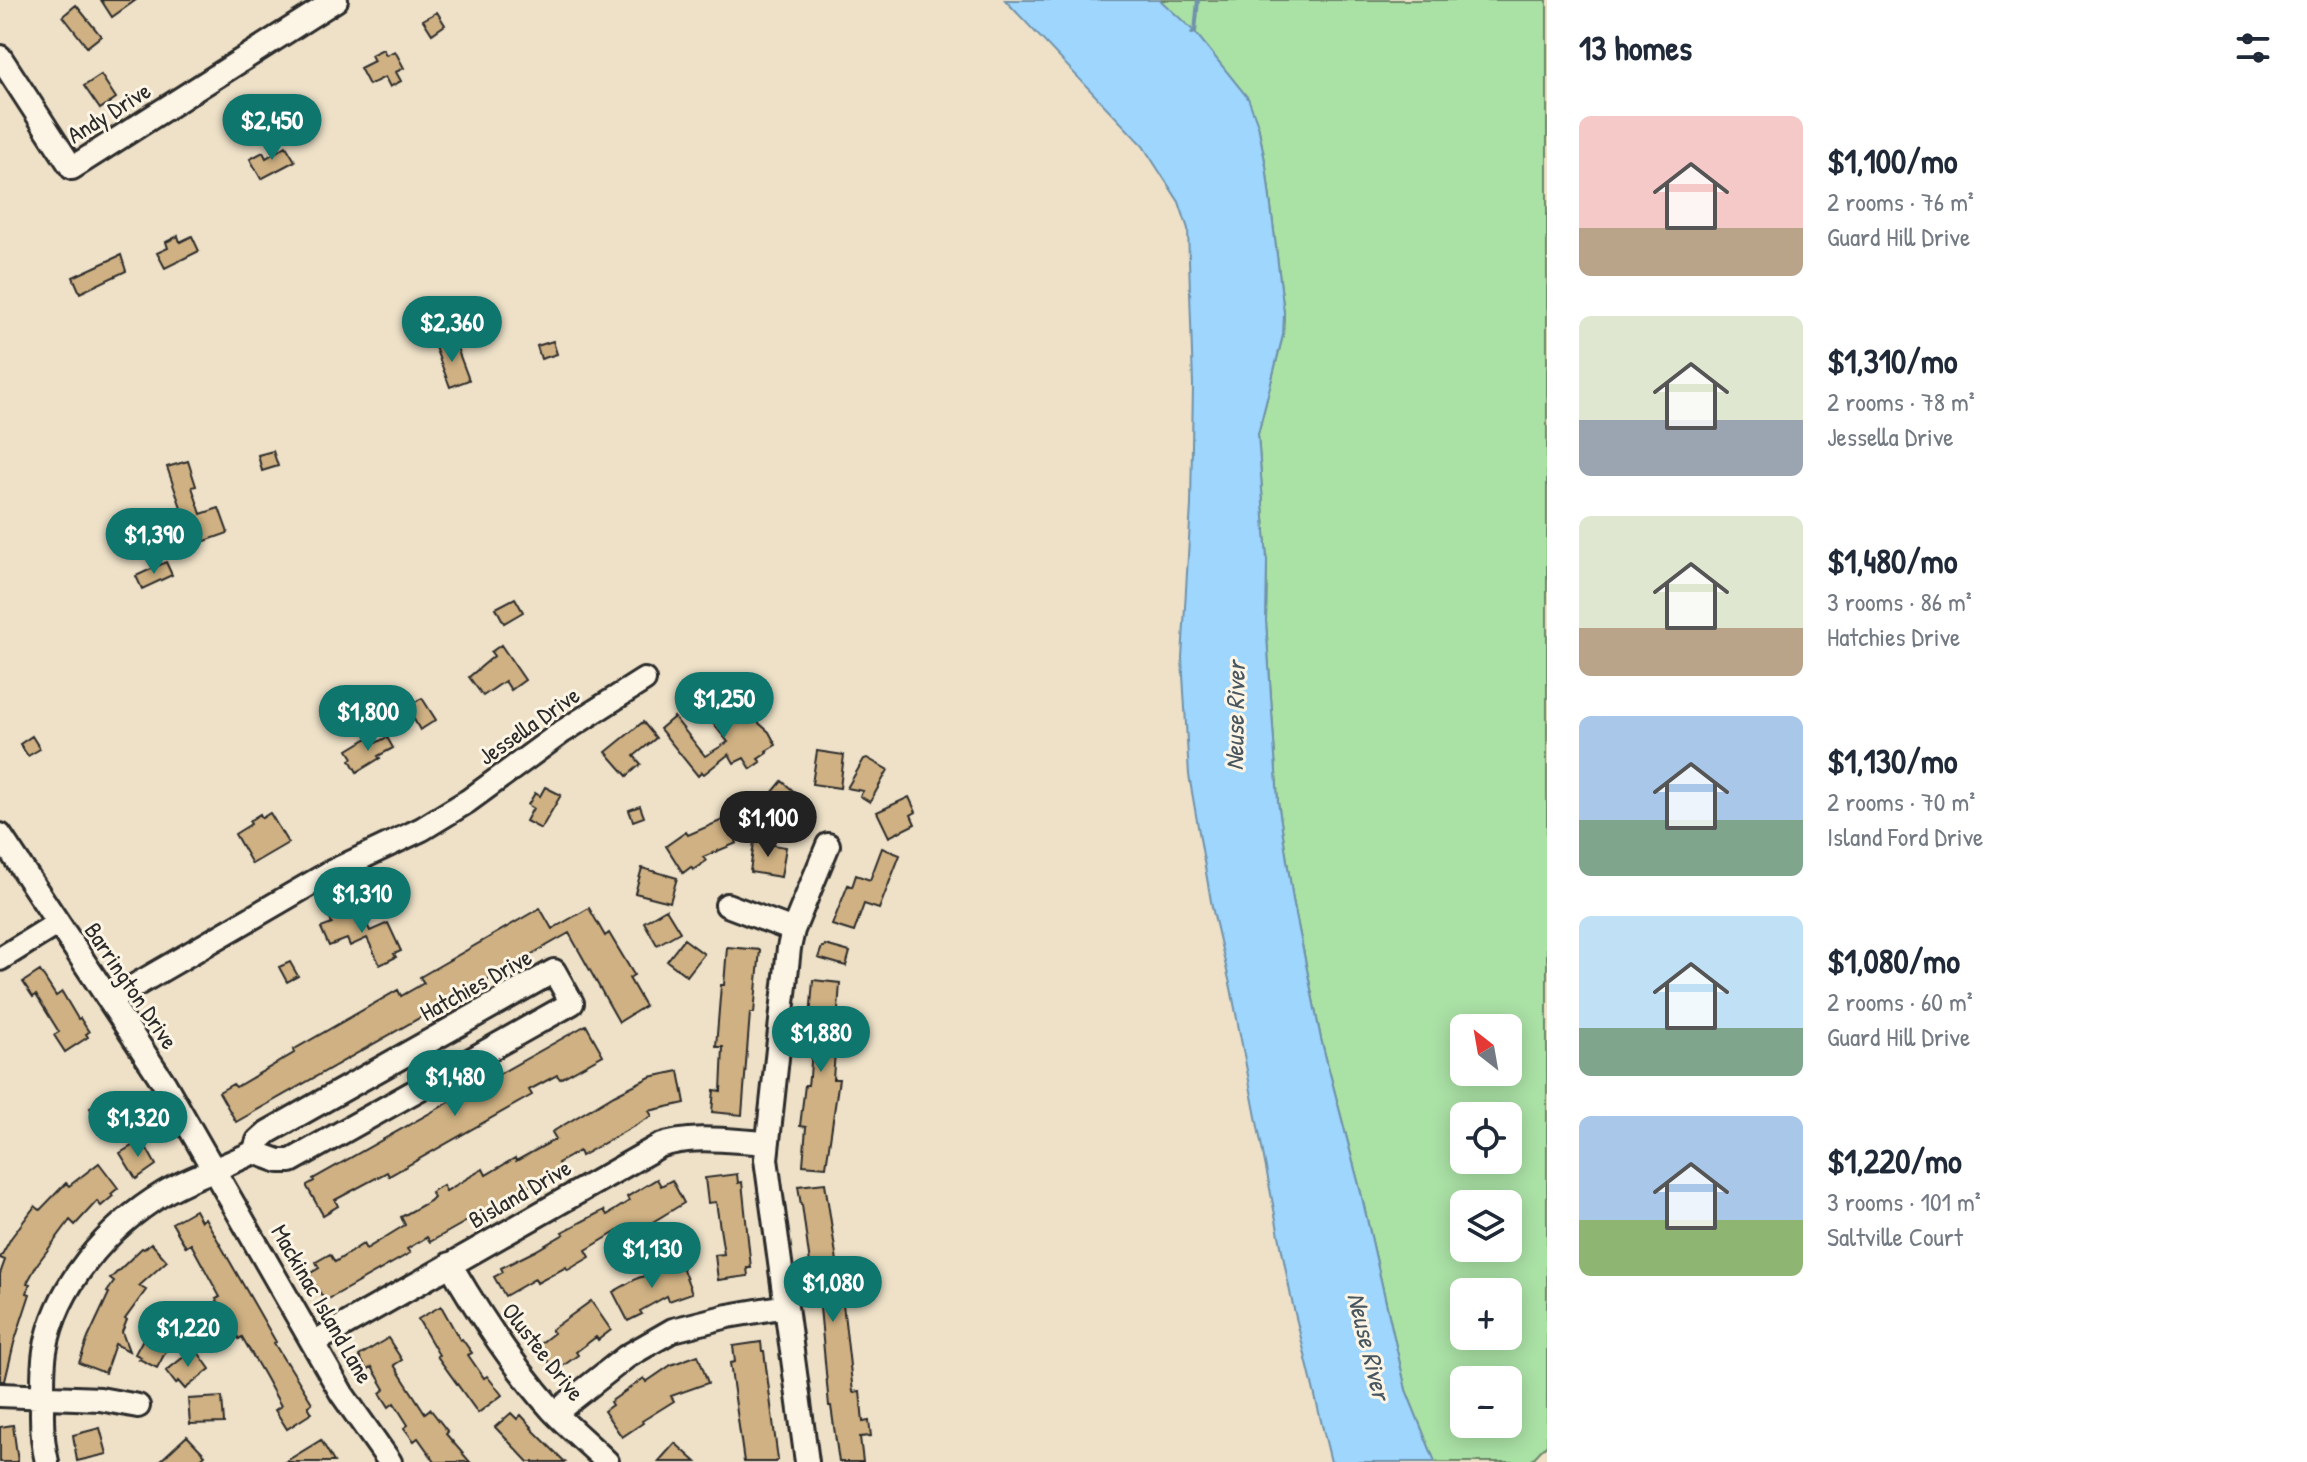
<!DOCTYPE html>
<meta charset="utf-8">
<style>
:root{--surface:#fff;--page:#f6f6f7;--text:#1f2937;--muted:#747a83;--accent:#0f766e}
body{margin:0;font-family:"Patrick Hand",sans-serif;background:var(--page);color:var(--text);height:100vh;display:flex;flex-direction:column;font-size:30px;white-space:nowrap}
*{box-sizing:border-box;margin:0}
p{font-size:26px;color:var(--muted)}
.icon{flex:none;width:44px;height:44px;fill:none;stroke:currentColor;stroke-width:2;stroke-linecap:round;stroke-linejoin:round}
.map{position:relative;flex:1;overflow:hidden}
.sheet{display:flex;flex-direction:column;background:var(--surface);width:760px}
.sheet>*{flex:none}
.needle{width:52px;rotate:329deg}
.fabs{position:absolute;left:1450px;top:1014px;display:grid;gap:16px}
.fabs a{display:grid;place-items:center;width:72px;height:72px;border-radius:12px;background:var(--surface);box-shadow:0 4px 20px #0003;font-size:40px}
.price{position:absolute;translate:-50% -68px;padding:0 18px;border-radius:28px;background:var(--accent);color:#fff;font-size:26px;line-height:52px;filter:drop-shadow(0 2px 4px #0008)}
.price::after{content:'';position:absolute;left:50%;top:48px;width:24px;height:18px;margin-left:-12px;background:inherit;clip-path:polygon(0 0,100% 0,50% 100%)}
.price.active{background:#222;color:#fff}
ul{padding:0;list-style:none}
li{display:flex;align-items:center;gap:24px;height:200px;padding:0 32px}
li span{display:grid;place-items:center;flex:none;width:224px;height:160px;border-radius:12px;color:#555}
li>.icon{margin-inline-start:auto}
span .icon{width:96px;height:96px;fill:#fffc;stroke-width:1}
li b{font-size:34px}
h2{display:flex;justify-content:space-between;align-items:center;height:96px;padding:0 32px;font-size:34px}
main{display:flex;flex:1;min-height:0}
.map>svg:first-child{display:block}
.green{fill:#aae1a5;stroke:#6a8668;stroke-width:2;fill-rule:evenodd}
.water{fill:#9ed6fe;stroke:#7092aa;stroke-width:2}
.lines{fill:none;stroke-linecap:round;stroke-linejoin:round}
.stream{stroke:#7092aa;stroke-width:4}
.building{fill:#cfb183;stroke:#2b2b2b;stroke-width:2}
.minor-casing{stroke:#2b2b2b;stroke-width:28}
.minor{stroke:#fcf5e5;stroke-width:22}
.labels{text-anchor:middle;stroke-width:6;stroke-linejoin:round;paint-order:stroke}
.street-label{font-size:24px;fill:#2b2b2b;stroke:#fcf5e5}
.water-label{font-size:26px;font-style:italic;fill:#485660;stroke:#fcf5e5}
</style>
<main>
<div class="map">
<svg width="1547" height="1462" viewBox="0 0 1547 1462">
<rect width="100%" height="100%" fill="#eee1c8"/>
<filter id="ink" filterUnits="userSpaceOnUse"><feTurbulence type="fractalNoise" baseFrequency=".0125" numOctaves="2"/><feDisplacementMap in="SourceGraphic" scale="16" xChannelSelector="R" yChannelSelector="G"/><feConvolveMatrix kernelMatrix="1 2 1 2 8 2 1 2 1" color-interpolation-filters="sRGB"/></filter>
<g filter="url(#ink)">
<!-- green -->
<path class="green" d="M1160,0H1547V1444L1530,1462H1435L1406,1390L1361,1193L1321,1039L1293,900L1278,802L1266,621L1267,560L1258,434L1283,335L1284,313L1266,166L1258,125ZM1464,1028H1508V1072H1464ZM1464,1116H1508V1160H1464ZM1464,1204H1508V1248H1464ZM1464,1292H1508V1336H1464ZM1464,1380H1508V1424H1464Z"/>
<!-- water -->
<path class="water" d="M1005,0H1160L1195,32L1248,98L1258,125L1266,166L1284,313L1283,335L1258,434L1267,560L1266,621L1278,802L1293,900L1321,1039L1361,1193L1406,1390L1435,1462H1331L1291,1297L1231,988L1212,907L1189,775L1182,658L1191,505L1193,385L1188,229L1179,202L1143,146Z"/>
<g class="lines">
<!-- stream -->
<path class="stream" d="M1192,33L1195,32L1198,0"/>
</g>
<!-- building -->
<path class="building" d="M101,0H136L112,17Z
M76,5L101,36L87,47L63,16Z
M437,12L445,25L432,34L423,20Z
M383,49L386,55L395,51L404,68L396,72L401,81L390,87L385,77L369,85L360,68L374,61L371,55Z
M101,75L116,98L100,109L84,86Z
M286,146L295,161L261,179L250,159L263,152L266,158Z
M178,236L180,242L192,236L199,251L165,268L157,253L168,248L166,242Z
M121,255L126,271L80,293L73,277Z
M454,340L469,380L450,387L435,347Z
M553,341L557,354L541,359L537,346Z
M273,451L278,466L262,471L258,455Z
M188,461L196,486L192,487L201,514L219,508L228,533L194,545L167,467Z
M166,562L172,575L142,589L136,576Z
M515,598L523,612L504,623L496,608Z
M501,645L525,680L511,690L505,681L483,696L469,677L494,656L491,652Z
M422,698L436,720L420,730L407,707Z
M735,702L769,732L776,745L766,751L767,753L758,759L761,762L751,769L744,758L734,763L729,754L704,774L702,772L698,776L660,729L674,717L705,756L728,742L711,721Z
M643,722L656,738L634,756L641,764L627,776L606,752Z
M32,736L40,749L28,756L20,744Z
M387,737L393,748L378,756L380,758L357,772L350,760L353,758L348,750L368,738L372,745Z
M817,751L844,755L840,788L812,784Z
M867,758L888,770L870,802L860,796L863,791L847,788L864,759Z
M782,781L806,802L797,814L794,811L784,822L763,804Z
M545,787L561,795L541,829L526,821L533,808L528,805L535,793L540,796Z
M909,797L916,812L911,815L915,824L889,837L877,812Z
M640,806L644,817L633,821L629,810Z
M270,813L288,843L252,864L235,834L251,824L249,821L260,814L262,818Z
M727,818L737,843L703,857L706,861L693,870L691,867L683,873L666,846L686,832L688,835Z
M754,842L786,847L781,877L750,872Z
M882,848L900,855L879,909L864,904L854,932L832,925L848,885L852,887L856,875L870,880Z
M642,868L677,878L670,902L635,893Z
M540,908L552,929L589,908L605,936L609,933L634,975L629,978L645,1006L619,1022L569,933L236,1122L219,1092L233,1084L236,1087L294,1053L293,1050L398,990L401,996L424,983L420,977Z
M666,909L680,932L657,945L644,922Z
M361,911L370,931L388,923L401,951L394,954L396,957L380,965L367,938L350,946L347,939L329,946L321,928L332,924L330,918L344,912L346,917Z
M684,939L704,954L687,976L667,961Z
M825,945L850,952L846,966L818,958L822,947H824Z
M727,947L760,950L754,1013H750L742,1115L712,1112L714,1090L721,1091L723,1047H716L721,985H724Z
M290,962L298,976L287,982L279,967Z
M40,971L56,996L62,992L78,1019L80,1018L89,1032L86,1034L88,1037L65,1052L54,1035L59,1032L36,995L33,997L23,982Z
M813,980L840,983L833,1079H839L826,1167L803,1165L806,1127L800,1126L805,1085H808L809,1077H810L813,1031H809Z
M586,1025L603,1055L560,1079L557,1075L529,1090L532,1095L389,1176L387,1172L335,1200L338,1206L323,1215L307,1187V1185L314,1181L313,1179Z
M679,1071L685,1103L649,1111L652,1116L581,1156L579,1151L558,1163L561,1168L430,1242L427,1237L407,1249L410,1253L325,1301L309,1274L319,1268L316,1262L330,1254L335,1262L363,1244L366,1249L405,1225L401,1217L430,1201L434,1197L431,1192L443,1185L446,1191L483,1169L486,1175L515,1158L516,1161L556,1139L552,1132L614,1095L650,1077Z
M117,1090L129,1108L101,1126L90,1108Z
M142,1140L156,1165L136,1179L120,1153Z
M99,1163L118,1188L111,1194L113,1196L101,1206L97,1201L75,1225L70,1220L38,1263L27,1283L30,1284L27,1293L30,1294L14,1343L5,1381H0V1274L5,1260L0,1258L11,1238L35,1206L40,1210L66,1183L69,1186Z
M737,1174L738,1183L742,1182L751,1268H747L748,1276L718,1280L715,1255L724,1254L716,1202L708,1203L705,1178Z
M657,1179L661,1186L672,1180L684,1203L631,1235L626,1226L586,1250L590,1257L568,1270L566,1267L537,1283L535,1279L505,1296L494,1277L503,1272L501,1268L535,1251L564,1234L562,1232L604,1210L607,1215L629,1201L627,1197Z
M825,1183L840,1281H846L848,1303L843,1304L853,1392L860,1391L863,1422L869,1421L871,1436L860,1437L863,1462H839L831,1406H829L820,1307L817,1292L814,1293L802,1205H801L798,1186Z
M195,1210L201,1221L205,1218L276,1342L274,1343L286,1363L287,1362L312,1403L308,1406L312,1413L287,1429L275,1410L281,1406L264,1375L242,1337L239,1339L216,1299L220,1297L191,1244L186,1247L172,1223Z
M151,1243L167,1261L139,1286L146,1290L125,1319L127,1320L122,1332L129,1351L115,1344L105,1373L79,1363L88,1338L109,1293L107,1292L114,1282L110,1279L142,1248L144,1249Z
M681,1264L692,1293L669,1301L667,1296L640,1311L642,1314L628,1321L613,1292L638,1278Z
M591,1301L611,1330L598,1340L596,1337L576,1352L578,1355L556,1371L536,1347L554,1333L551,1330Z
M441,1306L460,1340L462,1339L472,1353L468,1355L484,1378L487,1376L502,1395L478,1413L437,1356L439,1355L418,1319Z
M151,1324L174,1336L157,1368L139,1359L141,1357L135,1354Z
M388,1338L402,1360L394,1365L425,1413L430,1409L448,1432L446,1434L470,1462H435L418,1438L414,1441L404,1428L408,1425L394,1403L389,1407L380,1393L385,1389L372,1367L367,1370L359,1356Z
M761,1342L762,1351H764L778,1460L775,1462H744L730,1363L735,1362L733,1346Z
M195,1348L210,1369L185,1389L178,1381L176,1384L166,1371Z
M698,1355L708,1383L671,1396L674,1401L642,1421L643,1423L622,1437L604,1411L612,1405L610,1402L644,1378L646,1382L671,1365Z
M222,1397L224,1423L190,1424L188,1399Z
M511,1413L517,1419L521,1415L532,1427L531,1428L565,1462H528L495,1427Z
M13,1425L18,1462H0V1427Z
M100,1428L107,1454L77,1461L73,1435Z
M187,1436L205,1455L197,1462H159Z
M321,1440L334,1462H285Z
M675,1443L696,1462H658Z"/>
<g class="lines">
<!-- minor casing -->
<g class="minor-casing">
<path id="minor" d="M0,57L72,168L336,0
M0,835L164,1083L342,1394L390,1462
M727,905L793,930
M0,959L58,923
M110,1000L329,873L422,829L468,801L562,732L644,680
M450,1264C480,1316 513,1366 553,1411C570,1429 590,1445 607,1462
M313,1343L659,1146C693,1134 731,1141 767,1143
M0,1395L100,1399L138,1406
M555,1413L626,1357L673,1330L728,1316L786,1306
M47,1462C41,1437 41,1414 43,1388C43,1376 43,1364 45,1351C56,1285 108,1227 164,1193C193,1176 224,1167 254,1152L258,1141L268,1132L554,971L572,1003L291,1161H279L254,1152
M807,1462L766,1159L789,948L793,930L828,845"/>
</g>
<!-- minor -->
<use href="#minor" class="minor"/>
</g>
</g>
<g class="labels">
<!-- street labels -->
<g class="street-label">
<text transform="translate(109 113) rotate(-32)" y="8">Andy Drive</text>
<text transform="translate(529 726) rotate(-35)" y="8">Jessella Drive</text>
<text transform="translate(476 985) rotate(-29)" y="8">Hatchies Drive</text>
<text transform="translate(131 986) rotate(56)" y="8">Barrington Drive</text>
<text transform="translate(520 1194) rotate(-30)" y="8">Bisland Drive</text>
<text transform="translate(322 1304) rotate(60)" y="8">Mackinac Island Lane</text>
<text transform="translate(543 1352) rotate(52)" y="8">Olustee Drive</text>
</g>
<!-- water labels -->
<g class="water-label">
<text transform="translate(1235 716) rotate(-89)" y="9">Neuse River</text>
<text transform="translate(1369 1346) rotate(76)" y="9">Neuse River</text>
</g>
</g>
</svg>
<div class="fabs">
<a><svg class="needle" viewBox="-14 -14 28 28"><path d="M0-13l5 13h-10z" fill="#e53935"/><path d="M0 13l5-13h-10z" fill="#747a83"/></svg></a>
<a><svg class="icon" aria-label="locate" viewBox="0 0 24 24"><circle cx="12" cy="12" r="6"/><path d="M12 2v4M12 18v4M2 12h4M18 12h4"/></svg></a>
<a><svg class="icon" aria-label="layers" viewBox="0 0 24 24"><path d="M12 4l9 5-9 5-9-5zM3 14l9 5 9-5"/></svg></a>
<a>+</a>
<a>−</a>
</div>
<b class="price" style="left:272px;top:162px">$2,450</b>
<b class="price" style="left:452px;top:364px">$2,360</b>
<b class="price" style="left:154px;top:576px">$1,390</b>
<b class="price" style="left:724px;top:740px">$1,250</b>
<b class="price" style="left:368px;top:753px">$1,800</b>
<b class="price active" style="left:768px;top:859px">$1,100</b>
<b class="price" style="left:362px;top:935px">$1,310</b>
<b class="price" style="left:821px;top:1074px">$1,880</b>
<b class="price" style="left:455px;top:1118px">$1,480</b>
<b class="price" style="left:138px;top:1159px">$1,320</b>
<b class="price" style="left:652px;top:1290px">$1,130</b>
<b class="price" style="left:833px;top:1324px">$1,080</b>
<b class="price" style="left:188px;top:1369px">$1,220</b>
</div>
<section class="sheet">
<h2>13 homes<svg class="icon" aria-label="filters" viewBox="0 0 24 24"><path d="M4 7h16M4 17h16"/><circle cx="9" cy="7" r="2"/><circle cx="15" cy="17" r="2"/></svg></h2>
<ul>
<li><span style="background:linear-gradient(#f6c9c9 70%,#b9a48a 0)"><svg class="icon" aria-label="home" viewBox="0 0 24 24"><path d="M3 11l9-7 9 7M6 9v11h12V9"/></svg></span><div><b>$1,100/mo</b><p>2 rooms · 76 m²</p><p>Guard Hill Drive</p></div></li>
<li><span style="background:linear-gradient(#dfe7d0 65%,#9aa5b1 0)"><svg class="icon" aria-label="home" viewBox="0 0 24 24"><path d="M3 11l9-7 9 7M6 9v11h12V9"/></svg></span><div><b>$1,310/mo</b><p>2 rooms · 78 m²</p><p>Jessella Drive</p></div></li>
<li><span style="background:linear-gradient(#dfe7d0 70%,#b9a48a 0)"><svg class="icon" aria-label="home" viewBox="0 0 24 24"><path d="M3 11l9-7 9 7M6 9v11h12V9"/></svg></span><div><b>$1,480/mo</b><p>3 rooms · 86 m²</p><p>Hatchies Drive</p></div></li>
<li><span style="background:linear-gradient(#a9c7e8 65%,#7fa58c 0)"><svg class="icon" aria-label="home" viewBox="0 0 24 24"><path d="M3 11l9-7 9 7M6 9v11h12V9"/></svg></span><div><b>$1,130/mo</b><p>2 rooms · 70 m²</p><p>Island Ford Drive</p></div></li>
<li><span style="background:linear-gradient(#bfe0f5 70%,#7fa58c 0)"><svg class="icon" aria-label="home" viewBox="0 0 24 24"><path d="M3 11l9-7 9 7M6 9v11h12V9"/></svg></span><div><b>$1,080/mo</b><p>2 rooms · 60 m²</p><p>Guard Hill Drive</p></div></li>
<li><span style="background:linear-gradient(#a9c7e8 65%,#8fb573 0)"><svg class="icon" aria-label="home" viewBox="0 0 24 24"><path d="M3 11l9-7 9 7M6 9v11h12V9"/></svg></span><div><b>$1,220/mo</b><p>3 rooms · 101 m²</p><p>Saltville Court</p></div></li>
</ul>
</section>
</main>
